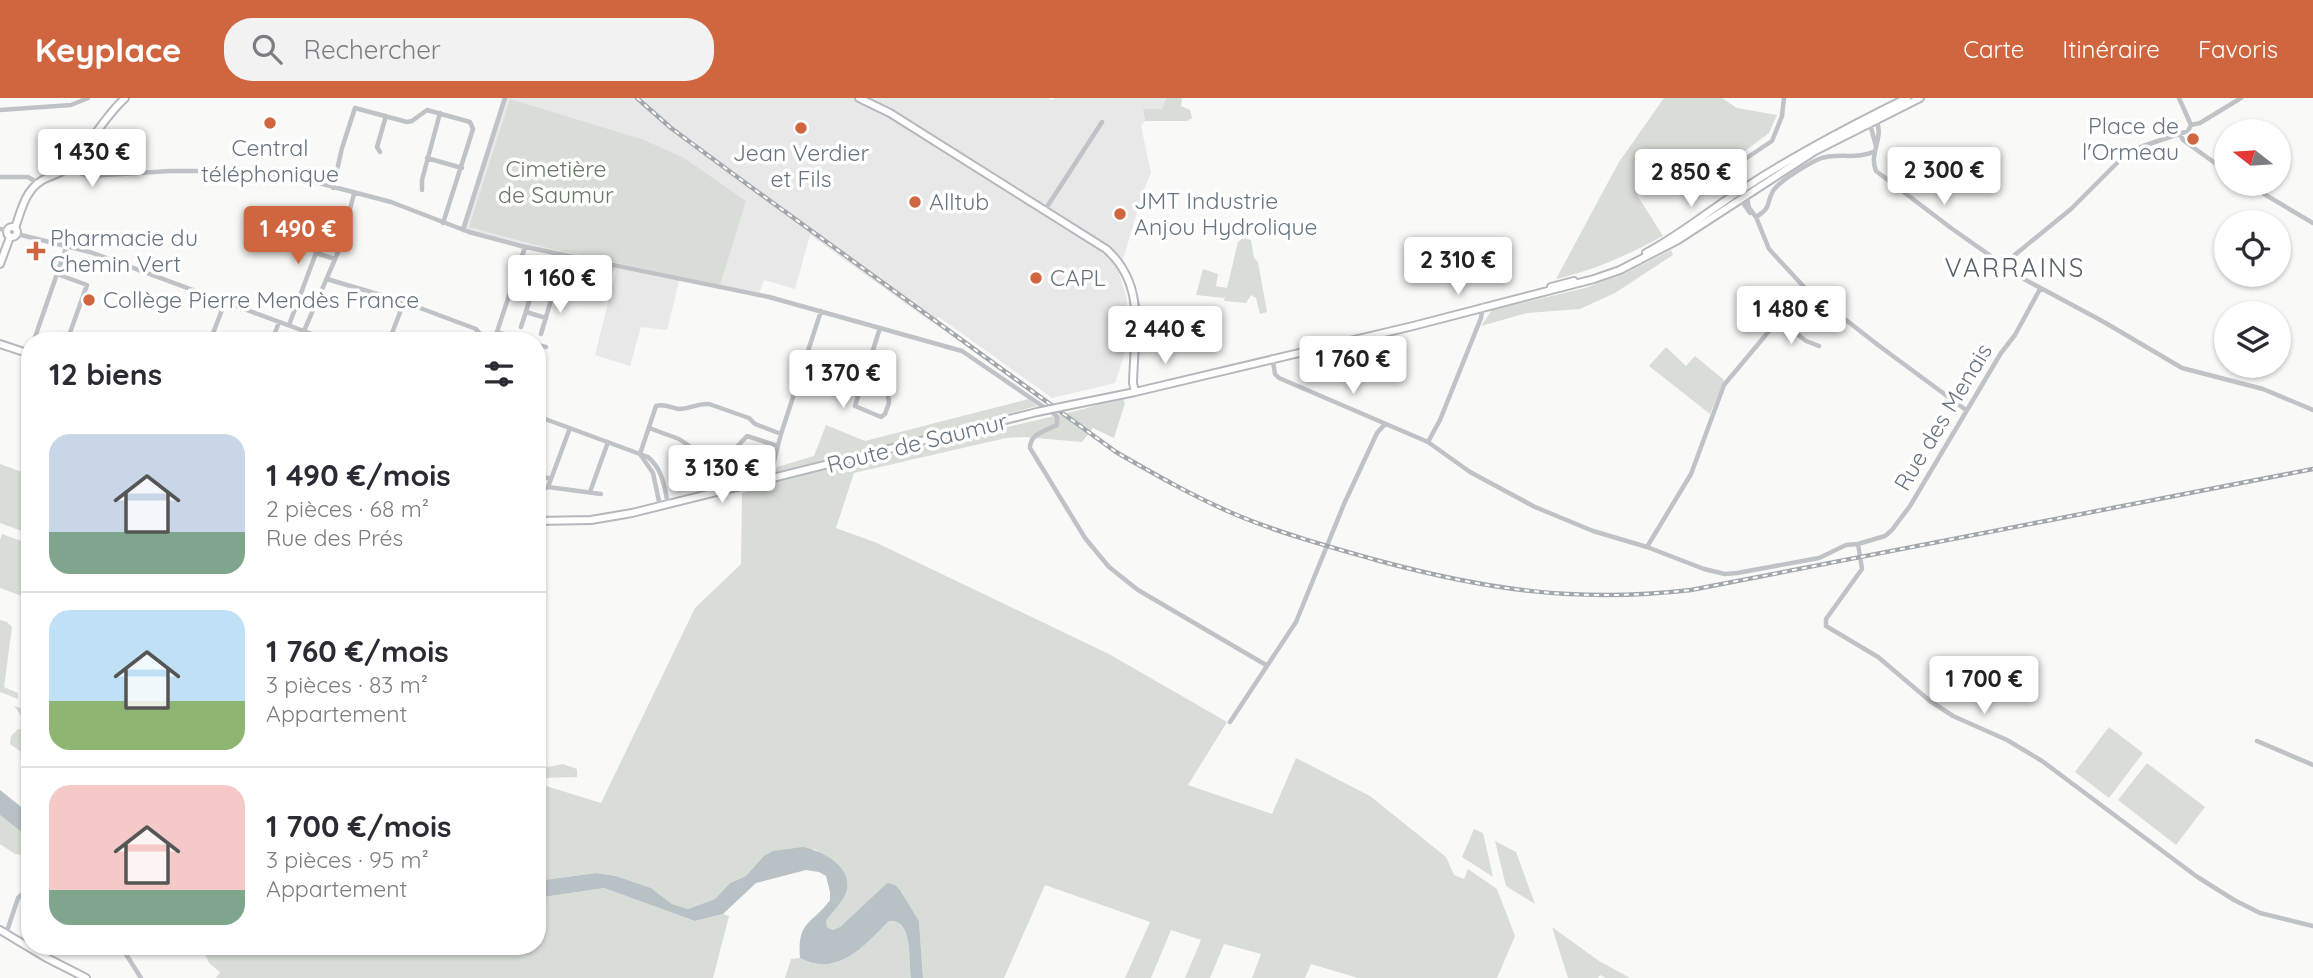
<!DOCTYPE html>
<html lang="fr">
<meta charset="utf-8">
<style>
:root{--surface:#fff;--page:#f2f2f3;--text:#2b2b33;--muted:#7c7c81;--line:#e1e1e2;--accent:#d06640}
body{margin:0;font-family:Quicksand,sans-serif;background:var(--page);color:var(--text);height:100vh;display:flex;flex-direction:column;font-size:26px;white-space:nowrap}
*{box-sizing:border-box;margin:0}
p{font-size:23px;color:var(--muted)}
.icon{flex:none;width:38px;height:38px;fill:none;stroke:currentColor;stroke-width:2;stroke-linecap:round;stroke-linejoin:round}
.map{position:relative;flex:1;overflow:hidden}
.drawer{position:absolute;left:21px;top:234px;width:525px;height:623px;display:flex;flex-direction:column;background:var(--surface);border-radius:28px;box-shadow:0 2px 5px #0004}
.drawer>*{flex:none}
.needle{width:46px;rotate:287deg}
.tools{position:absolute;left:2214px;top:21px;display:grid;gap:14px}
.tools a{display:grid;place-items:center;width:77px;height:77px;border-radius:50%;background:var(--surface);box-shadow:0 2px 5px #0004;font-size:35px}
.price{position:absolute;translate:-50% -60px;padding:0 16px;border-radius:7px;background:#fff;color:#222;font-size:23px;line-height:46px;filter:drop-shadow(0 2px 4px #0008)}
.price::after{content:'';position:absolute;left:50%;top:42px;width:21px;height:16px;margin-left:-10px;background:inherit;clip-path:polygon(0 0,100% 0,50% 100%)}
.price.current{background:var(--accent);color:#fff}
ul{padding:0;list-style:none}
li{display:flex;align-items:center;gap:21px;height:175px;padding:0 28px}
li+li{border-top:2px solid var(--line)}
li span{display:grid;place-items:center;flex:none;width:196px;height:140px;border-radius:21px;color:#555}
li>.icon{margin-inline-start:auto}
span .icon{width:84px;height:84px;fill:#fffc;stroke-width:1}
li b{font-size:30px}
h2{display:flex;justify-content:space-between;align-items:center;height:84px;padding:0 28px;font-size:30px}
header{display:flex;align-items:center;gap:42px;box-sizing:border-box;height:98px;padding:0 35px;background:var(--accent);color:#fff}
header strong{font-size:33px}
nav{display:flex;gap:38px;margin-inline-start:auto;font-size:24px}
.search{width:490px;height:63px;background:var(--page);display:flex;align-items:center;gap:18px;box-sizing:border-box;padding:0 24px;border-radius:28px;color:var(--muted);font-size:26px}
.map>svg:first-child{display:block}
.built{fill:#e7e8e7}
.green{fill:#d9ddd7}
.water{fill:#b8c1c6}
.lines{fill:none;stroke-linecap:round;stroke-linejoin:round}
.secondary-casing{stroke:#b4b8bd;stroke-width:10}
.street{stroke:#bfc2c6;stroke-width:4.5}
.secondary{stroke:#fff;stroke-width:6}
.rail-casing{stroke:#a1a7ac;stroke-width:4.5}
.rail{stroke:#fff;stroke-width:2;stroke-dasharray:5;stroke-linecap:butt}
.secondary-bridge-casing{stroke:#b4b8bd;stroke-width:10;stroke-linecap:butt}
.secondary-bridge{stroke:#fff;stroke-width:6}
.poi-dot{fill:#d06640;stroke:#fff;stroke-width:2.5}
.labels{text-anchor:middle;stroke-width:7;stroke-linejoin:round;paint-order:stroke}
.poi-label{font-size:23px;fill:#67747f;stroke:#fff;text-anchor:start}
.park-label{font-size:23px;fill:#687766;stroke:#fff}
.street-label{font-size:23px;fill:#67747f;stroke:#fff}
.quarter-label{font-size:26px;letter-spacing:2px;fill:#59626b;stroke:#fff}
</style>
<header>
<strong>Keyplace</strong>
<div class="search"><svg class="icon" aria-label="search" viewBox="0 0 24 24"><circle cx="10" cy="10" r="6"/><path d="M15 15l6 6"/></svg>Rechercher</div>
<nav><a>Carte</a><a>Itinéraire</a><a>Favoris</a></nav>
</header>
<div class="map">
<svg width="2313" height="880" viewBox="0 0 2313 880">
<rect width="100%" height="100%" fill="#f9f9f7"/>
<!-- built -->
<path class="built" d="M502,0H1047L1052,2L1055,0H1166L1162,11H1143L1145,23L1141,28L1151,75L1143,94L1119,175L1127,202L1125,254L1115,285L1052,300L939,219L931,224L810,137L795,191L764,182L759,196L680,179L667,232L641,229L630,268L595,257L616,173L460,133Z"/>
<!-- green -->
<path class="green" d="M1166,0H1182L1181,8L1190,12L1192,20L1187,23H1145L1143,11H1162Z
M1664,0H1722L1737,10L1777,17L1769,35L1733,62L1728,85H1717L1713,74L1697,80L1698,88L1682,97L1657,84L1637,97L1663,138C1628,157 1595,172 1556,181L1619,64Z
M510,1L644,42L684,60L746,103L720,187L544,149L469,129Z
M1243,140L1251,142L1254,160L1258,164L1267,214L1260,216L1256,200L1251,197L1246,205L1224,203L1225,197L1224,200L1196,197L1203,171L1218,176L1216,188L1227,190L1238,144Z
M1671,152L1673,157L1615,195L1580,211L1527,215L1481,228L1492,212L1585,190L1624,176Z
M1666,249L1686,268L1695,258L1724,282L1710,316L1649,268Z
M1122,299L1125,305L1114,340L1093,330L1082,344L1024,339L1006,340L854,375L836,430L877,445L1109,556L1227,624L1188,687L1272,716L1296,660L1370,698L1446,759L1454,777L1464,781L1468,771L1497,791L1515,838L1497,880H1358L1311,866L1305,880H1252L1261,856L1224,846L1210,880H1185L1201,842L1171,832L1151,880H1125L1150,824L1045,787L1004,880H923L919,823L900,792L887,785L840,829L834,832L827,829L826,823L845,797L837,765L814,751L752,772L746,778L730,785L715,801L688,811L672,806L651,790L616,778L596,775L537,783V671L563,666L577,671V679L543,680V687L601,705L695,510L741,466L742,395L771,385L777,369L814,358L826,327L865,343L1029,301L1037,308L847,357L850,366L1084,311Z
M0,366L30,377V436L0,425Z
M2,436L30,446V501L0,490V442Z
M0,522L7,524L12,529L4,589L18,595V601L0,594Z
M14,608L30,613V660L10,646L11,638L18,631L25,632V623Z
M2109,629L2143,655L2109,700L2075,674Z
M2147,665L2205,709L2176,747L2118,702Z
M0,717L30,741V758L15,756L0,746Z
M1474,731L1483,735L1493,779L1462,759Z
M1495,743L1516,754L1535,806L1506,788Z
M604,790L695,823L723,816L729,818L713,880H216L220,874L209,865L202,849H537V800Z
M889,823C914,822 908,863 911,880H785L791,861L800,860C838,880 865,847 889,823Z
M1552,829L1599,863L1630,880H1606L1600,877L1598,880H1568Z"/>
<!-- water -->
<path class="water" d="M0,692L30,716V741L0,717Z
M803,749C822,753 851,767 847,791C845,802 832,814 826,823L827,829L833,832L840,829L887,785L895,787L900,792L919,823L923,880H911C908,863 914,821 889,823C865,847 838,880 800,860C797,822 812,827 830,802V794L826,778L819,774L806,772L756,785L723,816L695,823L604,790L537,800V783L596,775L616,778L651,790L672,806L688,811L715,801L730,785L746,778L764,758L773,753Z"/>
<g class="lines">
<!-- secondary casing -->
<g class="secondary-casing">
<path id="secondary" d="M859,0L890,15L1106,151C1147,187 1134,236 1133,285L1135,294
M7 134a5 5 0 1 1 10 0a5 5 0 1 1-10 0Z
M15,130C21,113 25,93 41,83C50,77 62,76 70,68C90,47 103,20 125,0
M1646,155C1682,136 1712,110 1746,89C1798,55 1852,27 1907,0
M0,166L10,139
M1551,189L1574,183
M0,246L30,256
M1066,308L1135,294L1413,228L1594,181L1620,172L1678,142L1815,53L1920,0
M537,423L591,422L632,415L1037,314
M0,832L45,859L86,880"/>
</g>
<!-- street -->
<path class="street" d="M2179,0L2191,27
M0,12L71,7L88,0
M1875,20C1886,39 1868,54 1876,73L1951,130L2022,180L2104,224L2182,270L2263,291L2313,312
M1870,26L1876,48
M2180,36L2183,42L2226,73
M380,54L377,49L386,18
M427,60L462,70
M71,67L80,75L89,78L170,73H258L311,83L391,104L469,134L521,148L769,199L962,253L1057,318V327C1046,333 1030,335 1030,350L1085,440L1109,469L1138,492L1266,567
M1736,77L1745,89L1749,110L1756,119L1769,151L1805,190L1878,247L1966,312
M0,79H28L38,85
M2247,86L2313,125
M333,90L342,50L355,10L407,24L412,23L427,12L470,24L473,31L443,125
M422,92V82L440,15
M1045,112L1102,24
M1750,115L1734,92L1739,65L1772,43L1782,18L1784,0
M1756,119C1773,108 1765,107 1773,93C1779,83 1808,66 1819,61C1836,54 1856,62 1873,54
M0,131L7,133
M463,132L505,0
M17,136L90,154L331,243
M2001,166L2011,160L2071,111L2124,58L2143,48L2188,33L2191,27L2200,25L2241,0
M57,176L67,147
M327,181L404,204L476,231L481,237L494,242
M510,196L527,201L529,204L521,229
M526,214L546,220
M1778,221L1806,243L1819,248
M289,227L316,155L335,161
M880,230L855,308L881,319L885,316L889,305L888,297
M304,233L339,152L354,96
M497,234L526,243
M541,236L554,192
M34,242L57,176L87,187L67,243
M210,243L225,204
M272,243L279,224
M389,243L404,204
M494,243L525,149
M537,247L546,249
M1272,258L1275,276L1279,280L1428,344L1470,374L1535,409L1593,433L1647,449L1704,471L1725,476L1737,475L1819,460L1846,447L1858,446L1885,438L1892,432L1910,408L2001,255L2015,237L2040,191
M537,318L648,359C663,372 664,388 668,406
M570,330L548,389L601,396
M649,330L679,341L691,349L732,354L747,338L778,348
M1428,344L1440,322L1481,220L1483,207
M640,356L656,308C665,305 671,310 679,311C690,311 698,305 709,306L749,320L755,326L781,336L821,213
M640,356L653,375L660,408
M537,377L551,381
M769,382L781,336
M537,392L542,393L548,389
M590,394L608,344
M1858,446L1862,471L1826,521V528L1878,559L1930,603L1953,618L2007,642L2042,663L2196,778L2234,802L2260,815L2313,828
M1647,449L1691,376L1724,287L1805,190
M1230,624L1296,524L1344,406L1377,335L1385,326
M2257,643L2313,667
M6,836L18,800L30,789
M124,849V853L141,880"/>
<!-- secondary -->
<use href="#secondary" class="secondary"/>
<!-- rail casing -->
<g class="rail-casing">
<path id="rail" d="M637,0L671,30L740,81L1116,354C1156,377 1196,400 1239,418C1283,436 1330,449 1376,462C1487,492 1576,505 1691,492L2313,371"/>
</g>
<!-- rail -->
<use href="#rail" class="rail"/>
<!-- secondary-bridge casing -->
<g class="secondary-bridge-casing">
<path id="secondary-bridge" d="M1037,314L1066,308"/>
</g>
<!-- secondary-bridge -->
<use href="#secondary-bridge" class="secondary-bridge"/>
</g>
<!-- markers -->
<g class="poi-dot">
<circle cx="270" cy="25" r="7"/>
<circle cx="801" cy="30" r="7"/>
<circle cx="2193" cy="41" r="7"/>
<circle cx="915" cy="104" r="7"/>
<circle cx="1120" cy="116" r="7"/>
<path d="M32.5 142.5h7v7h7v7h-7v7h-7v-7h-7v-7h7z"/>
<circle cx="1036" cy="180" r="7"/>
<circle cx="89" cy="202" r="7"/>
</g>
<g class="labels">
<!-- poi labels -->
<g class="poi-label">
<text x="2179" y="36" text-anchor="end">Place de<tspan x="2179" dy="26">l'Ormeau</tspan></text>
<text x="270" y="58" text-anchor="middle">Central<tspan x="270" dy="26">téléphonique</tspan></text>
<text x="801" y="63" text-anchor="middle">Jean Verdier<tspan x="801" dy="26">et Fils</tspan></text>
<text x="1134" y="111">JMT Industrie<tspan x="1134" dy="26">Anjou Hydrolique</tspan></text>
<text x="929" y="112">Alltub</text>
<text x="50" y="148">Pharmacie du<tspan x="50" dy="26">Chemin Vert</tspan></text>
<text x="1050" y="188">CAPL</text>
<text x="103" y="210">Collège Pierre Mendès France</text>
</g>
<!-- park labels -->
<g class="park-label">
<text x="556" y="79">Cimetière<tspan x="556" dy="26">de Saumur</tspan></text>
</g>
<!-- street labels -->
<g class="street-label">
<text transform="translate(1943 319) rotate(-59)" y="8">Rue des Menais</text>
<text transform="translate(917 345) rotate(-14)" y="8">Route de Saumur</text>
</g>
<!-- quarter labels -->
<g class="quarter-label">
<text x="2015" y="179">VARRAINS</text>
</g>
</g>
</svg>
<div class="tools">
<a><svg class="needle" viewBox="-14 -14 28 28"><path d="M0-13l5 13h-10z" fill="#e53935"/><path d="M0 13l5-13h-10z" fill="#7c7c81"/></svg></a>
<a><svg class="icon" aria-label="locate" viewBox="0 0 24 24"><circle cx="12" cy="12" r="6"/><path d="M12 2v4M12 18v4M2 12h4M18 12h4"/></svg></a>
<a><svg class="icon" aria-label="layers" viewBox="0 0 24 24"><path d="M12 4l9 5-9 5-9-5zM3 14l9 5 9-5"/></svg></a>
</div>
<b class="price" style="left:92px;top:91px">1 430 €</b>
<b class="price" style="left:1944px;top:109px">2 300 €</b>
<b class="price" style="left:1691px;top:111px">2 850 €</b>
<b class="price current" style="left:298px;top:168px">1 490 €</b>
<b class="price" style="left:1458px;top:199px">2 310 €</b>
<b class="price" style="left:560px;top:217px">1 160 €</b>
<b class="price" style="left:1791px;top:248px">1 480 €</b>
<b class="price" style="left:1165px;top:268px">2 440 €</b>
<b class="price" style="left:1353px;top:298px">1 760 €</b>
<b class="price" style="left:843px;top:312px">1 370 €</b>
<b class="price" style="left:722px;top:407px">3 130 €</b>
<b class="price" style="left:1984px;top:618px">1 700 €</b>
<section class="drawer">
<h2>12 biens<svg class="icon" aria-label="filters" viewBox="0 0 24 24"><path d="M4 7h16M4 17h16"/><circle cx="9" cy="7" r="2"/><circle cx="15" cy="17" r="2"/></svg></h2>
<ul>
<li><span style="background:linear-gradient(#c9d6e8 70%,#7fa58c 0)"><svg class="icon" aria-label="home" viewBox="0 0 24 24"><path d="M3 11l9-7 9 7M6 9v11h12V9"/></svg></span><div><b>1 490 €/mois</b><p>2 pièces · 68 m²</p><p>Rue des Prés</p></div></li>
<li><span style="background:linear-gradient(#bfe0f5 65%,#8fb573 0)"><svg class="icon" aria-label="home" viewBox="0 0 24 24"><path d="M3 11l9-7 9 7M6 9v11h12V9"/></svg></span><div><b>1 760 €/mois</b><p>3 pièces · 83 m²</p><p>Appartement</p></div></li>
<li><span style="background:linear-gradient(#f6c9c9 75%,#7fa58c 0)"><svg class="icon" aria-label="home" viewBox="0 0 24 24"><path d="M3 11l9-7 9 7M6 9v11h12V9"/></svg></span><div><b>1 700 €/mois</b><p>3 pièces · 95 m²</p><p>Appartement</p></div></li>
</ul>
</section>
</div>
